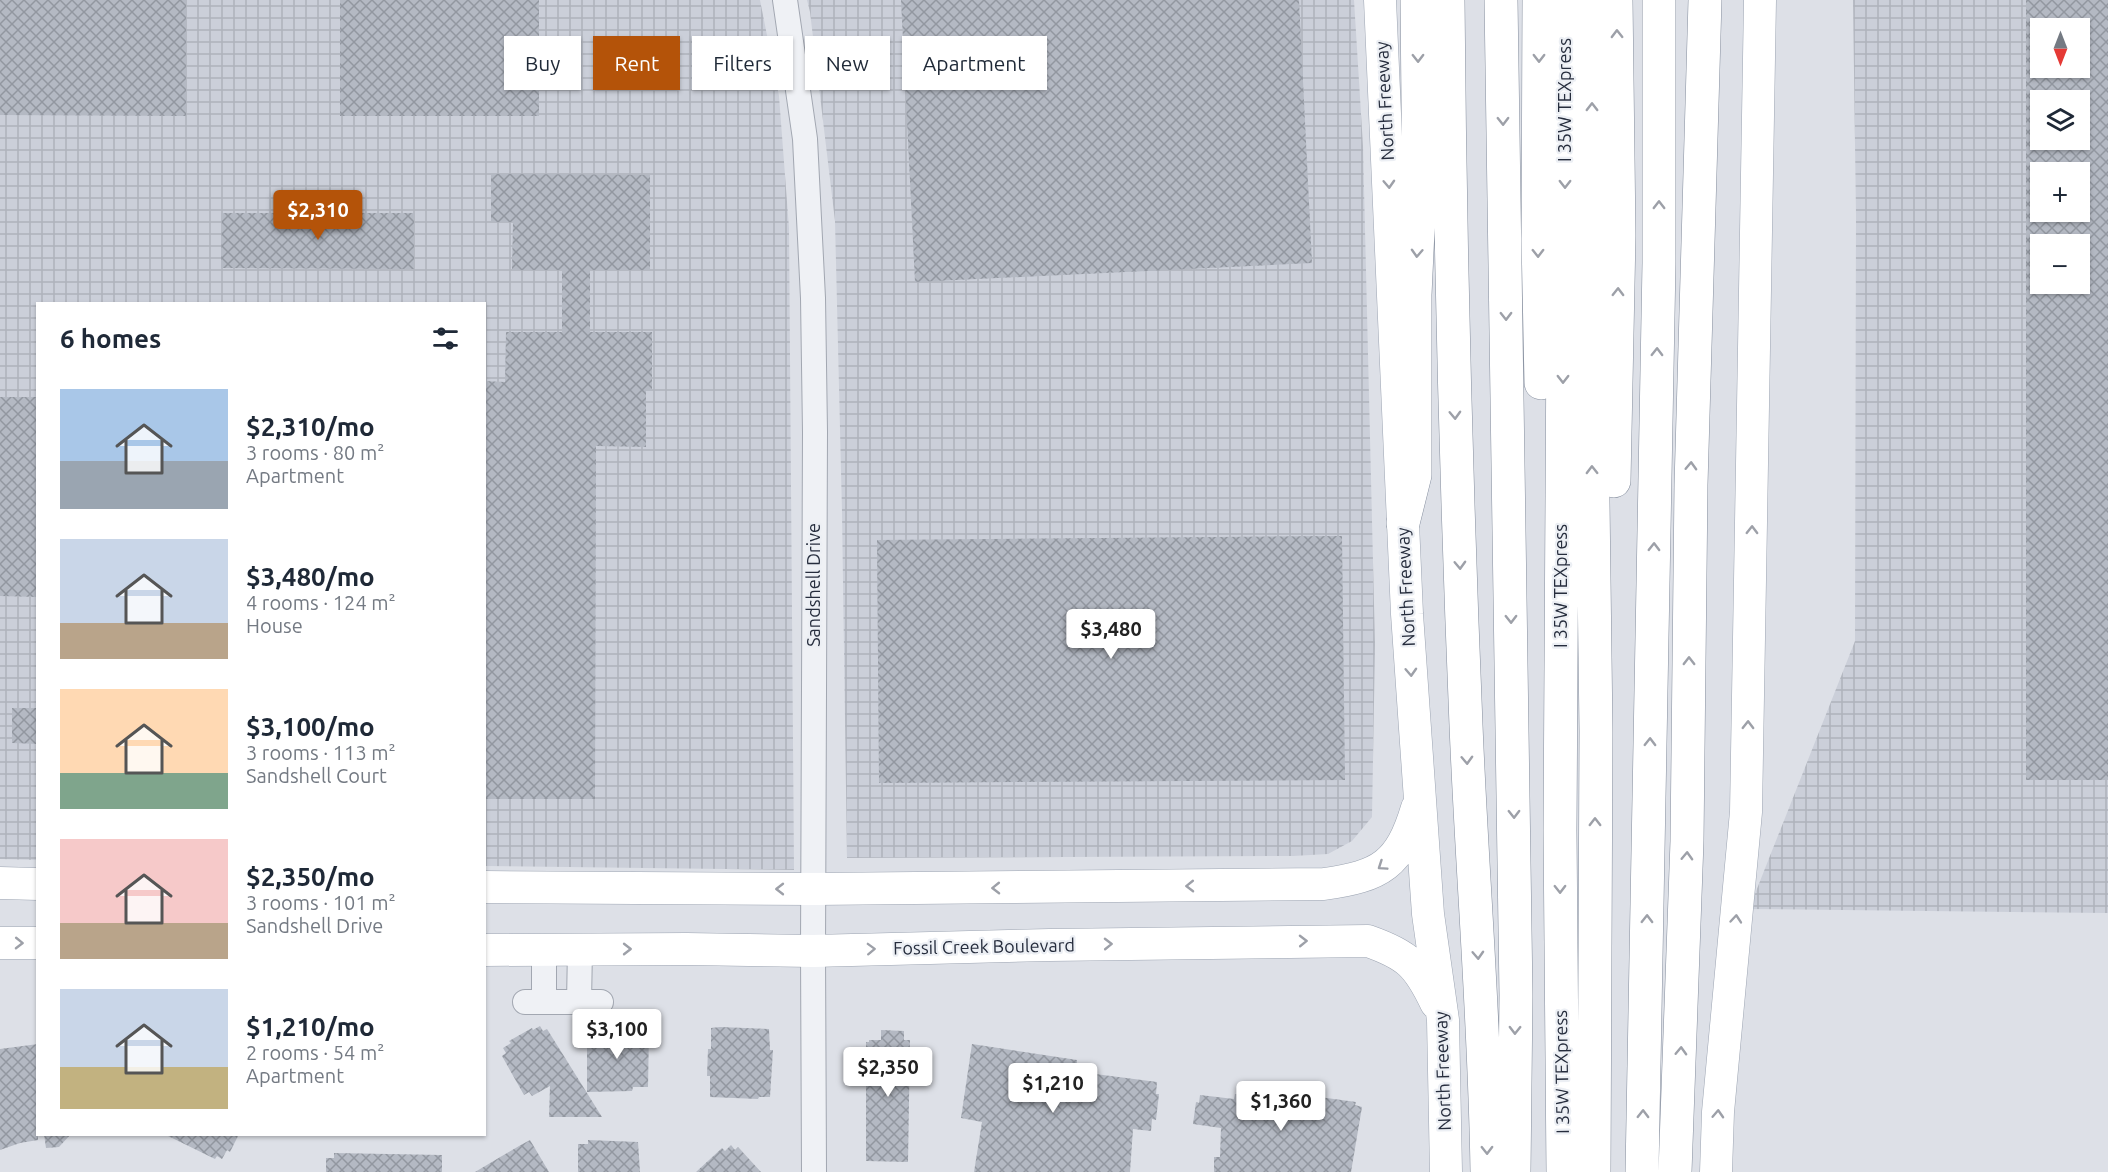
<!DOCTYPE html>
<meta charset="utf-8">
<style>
:root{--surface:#fff;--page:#f2f2f3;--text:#1f2937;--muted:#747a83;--accent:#b45309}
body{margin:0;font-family:Ubuntu,sans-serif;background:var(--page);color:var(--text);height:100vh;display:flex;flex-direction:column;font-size:22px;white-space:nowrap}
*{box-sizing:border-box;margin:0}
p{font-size:20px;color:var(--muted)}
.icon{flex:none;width:33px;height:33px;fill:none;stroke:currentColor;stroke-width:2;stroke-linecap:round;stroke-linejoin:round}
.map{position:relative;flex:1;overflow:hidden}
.details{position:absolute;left:36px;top:302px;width:450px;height:834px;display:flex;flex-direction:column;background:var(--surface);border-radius:0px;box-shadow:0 2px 4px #0004}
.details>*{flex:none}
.guide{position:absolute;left:504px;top:36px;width:570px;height:54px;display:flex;gap:12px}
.needle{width:39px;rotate:180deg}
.fabs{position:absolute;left:2030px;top:18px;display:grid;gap:12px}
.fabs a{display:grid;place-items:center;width:60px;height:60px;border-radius:0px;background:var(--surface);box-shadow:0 2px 4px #0004;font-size:30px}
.price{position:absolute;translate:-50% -51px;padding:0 14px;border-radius:6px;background:#fff;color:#222;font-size:20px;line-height:39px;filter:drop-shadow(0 2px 3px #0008)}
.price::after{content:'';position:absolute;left:50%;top:36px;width:18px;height:14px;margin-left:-9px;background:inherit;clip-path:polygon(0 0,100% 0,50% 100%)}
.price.selected{background:var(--accent);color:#fff}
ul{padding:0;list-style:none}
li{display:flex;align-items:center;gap:18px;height:150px;padding:0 24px}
li span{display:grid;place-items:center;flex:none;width:168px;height:120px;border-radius:0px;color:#555}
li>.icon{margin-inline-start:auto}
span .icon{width:72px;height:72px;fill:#fffc;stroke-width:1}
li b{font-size:26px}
h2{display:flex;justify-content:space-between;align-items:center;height:72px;padding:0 24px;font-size:26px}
.tag{padding:0 21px;border-radius:0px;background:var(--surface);box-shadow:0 2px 4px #0004;font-size:21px;line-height:54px}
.tag.selected{background:var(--accent);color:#fff}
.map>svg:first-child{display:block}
.industrial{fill:url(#industrial-grid);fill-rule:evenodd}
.building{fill:url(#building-cross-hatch);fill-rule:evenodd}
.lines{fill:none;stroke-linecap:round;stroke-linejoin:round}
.minor-casing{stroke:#a2a7b1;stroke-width:26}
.major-casing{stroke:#9ca4b2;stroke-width:33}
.highway-casing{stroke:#848d9d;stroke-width:34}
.minor{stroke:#eff1f5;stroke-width:24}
.major{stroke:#fff;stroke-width:32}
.highway{stroke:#fff;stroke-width:33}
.oneway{stroke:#9da0a8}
.labels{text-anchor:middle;stroke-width:4.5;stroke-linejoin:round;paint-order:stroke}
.street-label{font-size:18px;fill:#262d3d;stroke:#eceff4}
</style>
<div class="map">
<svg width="2108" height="1172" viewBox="0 0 2108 1172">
<defs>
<pattern id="industrial-grid" width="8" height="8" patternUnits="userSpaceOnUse" patternTransform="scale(1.5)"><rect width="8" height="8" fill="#cbcfd9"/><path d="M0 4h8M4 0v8" fill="none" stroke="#aeb2bb"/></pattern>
<pattern id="building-cross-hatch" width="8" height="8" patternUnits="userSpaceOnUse" patternTransform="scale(1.5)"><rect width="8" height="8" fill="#b4b9c3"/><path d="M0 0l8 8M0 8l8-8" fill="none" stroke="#9297a0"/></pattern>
</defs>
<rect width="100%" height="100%" fill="#dde0e7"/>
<!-- industrial -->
<path class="industrial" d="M0,0H760L779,96L789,228L794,870L485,866L484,303H38L37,860L0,859Z
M807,0H1354L1363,146L1375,645L1372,817L1352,841L1328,854L1293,856L847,858L842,512L835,221L810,12Z
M1853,0H2108V913L1749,909L1855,641L1856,215ZM2040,28H2079V68H2040ZM2040,100H2079V140H2040ZM2040,172H2079V212H2040ZM2040,244H2079V284H2040Z"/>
<!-- building -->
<path class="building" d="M0,0H186V116L0,115Z
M340,0H539V116H340Z
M901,0H1299L1312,263L915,282Z
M2026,0H2108V780H2026ZM2040,28H2079V68H2040ZM2040,100H2079V140H2040ZM2040,172H2079V212H2040ZM2040,244H2079V284H2040Z
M491,174L650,175V270H590V332H652V391H646V447L596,446L595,799H484L485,381L505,382L506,332H562V270H512L513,222H491Z
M222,213H414V269L221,268Z
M0,397H38V597L0,596Z
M1342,536L1345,780L879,783L877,540Z
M12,708H38V744L12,743Z
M540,1026L543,1031L547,1029L602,1117H549L550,1086L532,1096L529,1092L524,1095L502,1056L506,1053L503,1048L511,1043L509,1041L532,1028L533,1030Z
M720,1027L769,1029L770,1050H773L770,1097H759L758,1099L710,1097V1076H707L708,1049H711V1028Z
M603,1028H633V1031H649L648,1087H633L632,1091L587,1092V1032H602Z
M881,1030L904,1031V1040H910L908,1162L866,1161V1042H869V1040H881Z
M38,1044V1140L20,1143L0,1150V1049Z
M972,1044L1077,1060V1066L1081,1067L1080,1072L1157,1082L1156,1094H1159L1156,1120L1152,1119L1151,1131L1133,1129L1130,1172H974L982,1122L961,1118Z
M1240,1086L1356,1102L1355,1105L1362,1107L1351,1172H1214V1157H1220L1221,1128L1193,1124L1196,1102L1199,1103L1200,1095L1234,1099L1235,1094H1239Z
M44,1134H71L59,1147L46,1148Z
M164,1134H239L230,1152L227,1150L222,1159L217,1156L215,1159Z
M530,1140L549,1172H475L519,1146Z
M588,1140L638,1142L640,1172H578V1144H588Z
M731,1145L735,1150L738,1147L761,1172H696L722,1148L725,1151Z
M334,1153L442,1155V1172H326V1158H334Z"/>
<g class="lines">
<!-- minor casing -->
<g class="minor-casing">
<path id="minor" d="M785,0L805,139L813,298L815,432L813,951L814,1172
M525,1002H601
M544,1002V949
M579,1002L580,949"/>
</g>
<!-- major casing -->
<g class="major-casing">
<path id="major" d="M1380,0L1407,614L1428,914L1443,1020L1446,1172
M0,883L38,884
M484,887L814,889L1324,884C1381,876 1400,865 1417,808
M0,943H38
M484,950L687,949L813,951L1050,945L1368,941C1408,955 1418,965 1436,1003
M1716,1172L1718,1112L1746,812L1760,0"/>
</g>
<!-- highway casing -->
<g class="highway-casing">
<path id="highway" d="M1448,0C1450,242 1456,483 1466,725C1472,874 1485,1023 1487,1172
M1501,0L1516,995L1514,1172
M1539,0L1538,239L1541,383
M1592,0L1591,349L1596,731L1594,1172
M1614,481L1619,235L1616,0
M1403,523L1415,475V295L1419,209L1417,0
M1563,1172L1560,831L1565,0
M1642,1172L1659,263V0
M1675,1172L1687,841L1691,485L1705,0"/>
</g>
<!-- minor -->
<use href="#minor" class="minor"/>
<!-- major -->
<use href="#major" class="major"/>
<!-- highway -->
<use href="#highway" class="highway"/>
</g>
<!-- one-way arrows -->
<defs><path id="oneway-chevron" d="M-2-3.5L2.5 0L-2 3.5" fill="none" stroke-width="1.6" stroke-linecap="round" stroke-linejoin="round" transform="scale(1.5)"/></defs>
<g class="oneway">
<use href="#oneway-chevron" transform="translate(1617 34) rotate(-91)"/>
<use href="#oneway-chevron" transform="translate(1418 58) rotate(89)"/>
<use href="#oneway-chevron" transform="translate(1539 58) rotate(90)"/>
<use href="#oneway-chevron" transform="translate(1592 107) rotate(-90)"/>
<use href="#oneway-chevron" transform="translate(1503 121) rotate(89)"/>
<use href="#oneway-chevron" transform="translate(1389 184) rotate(87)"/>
<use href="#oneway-chevron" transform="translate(1565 184) rotate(90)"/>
<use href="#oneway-chevron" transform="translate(1659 205) rotate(-90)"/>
<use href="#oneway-chevron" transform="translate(1417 253) rotate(93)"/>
<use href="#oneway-chevron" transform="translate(1538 253) rotate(89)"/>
<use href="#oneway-chevron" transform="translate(1618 292) rotate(-89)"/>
<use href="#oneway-chevron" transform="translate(1506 316) rotate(89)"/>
<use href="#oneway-chevron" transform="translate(1657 352) rotate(-89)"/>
<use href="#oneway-chevron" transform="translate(1563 379) rotate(90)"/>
<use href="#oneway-chevron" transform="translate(1455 415) rotate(88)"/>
<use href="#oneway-chevron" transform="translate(1691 466) rotate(-88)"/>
<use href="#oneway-chevron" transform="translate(1592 470) rotate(-91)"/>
<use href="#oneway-chevron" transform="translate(1752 530) rotate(-89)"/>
<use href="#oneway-chevron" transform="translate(1654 547) rotate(-89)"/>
<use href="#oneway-chevron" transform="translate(1460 565) rotate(88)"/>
<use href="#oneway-chevron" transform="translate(1511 619) rotate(89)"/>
<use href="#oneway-chevron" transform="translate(1689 661) rotate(-90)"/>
<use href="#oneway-chevron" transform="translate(1411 672) rotate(87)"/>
<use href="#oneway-chevron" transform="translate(1748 725) rotate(-89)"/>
<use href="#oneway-chevron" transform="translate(1650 742) rotate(-89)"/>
<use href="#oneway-chevron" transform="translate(1467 760) rotate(88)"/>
<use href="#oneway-chevron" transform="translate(1514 814) rotate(89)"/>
<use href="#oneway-chevron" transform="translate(1595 822) rotate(-90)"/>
<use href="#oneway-chevron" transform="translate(1687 856) rotate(-88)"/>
<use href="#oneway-chevron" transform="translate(1382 866) rotate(146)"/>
<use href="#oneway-chevron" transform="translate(1190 886) rotate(179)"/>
<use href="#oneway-chevron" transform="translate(996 888) rotate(179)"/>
<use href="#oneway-chevron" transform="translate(780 889) rotate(-180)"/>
<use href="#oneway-chevron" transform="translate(1560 889) rotate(89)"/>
<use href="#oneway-chevron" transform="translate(1647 919) rotate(-89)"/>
<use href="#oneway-chevron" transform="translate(1736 919) rotate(-85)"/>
<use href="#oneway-chevron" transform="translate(1303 941) rotate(-1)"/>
<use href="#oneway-chevron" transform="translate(19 943) rotate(1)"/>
<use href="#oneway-chevron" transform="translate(1108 944) rotate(-1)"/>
<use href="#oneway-chevron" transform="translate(627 949)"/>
<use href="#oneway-chevron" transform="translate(871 949) rotate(-2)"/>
<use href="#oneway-chevron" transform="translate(1478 955) rotate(87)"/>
<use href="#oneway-chevron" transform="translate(1515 1030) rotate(91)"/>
<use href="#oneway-chevron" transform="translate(1681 1051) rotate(-88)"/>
<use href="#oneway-chevron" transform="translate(1643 1114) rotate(-89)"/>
<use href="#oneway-chevron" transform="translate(1718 1114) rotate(-87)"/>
<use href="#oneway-chevron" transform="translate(1487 1150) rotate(89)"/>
</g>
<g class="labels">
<!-- street labels -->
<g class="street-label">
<text transform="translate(1565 100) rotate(-90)" y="6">I 35W TEXpress</text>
<text transform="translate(1385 101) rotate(-93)" y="6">North Freeway</text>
<text transform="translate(814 585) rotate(-90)" y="6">Sandshell Drive</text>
<text transform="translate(1561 586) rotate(-90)" y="6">I 35W TEXpress</text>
<text transform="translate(1406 587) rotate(-93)" y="6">North Freeway</text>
<text transform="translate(984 947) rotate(-1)" y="6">Fossil Creek Boulevard</text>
<text transform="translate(1443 1071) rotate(-92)" y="6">North Freeway</text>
<text transform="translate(1562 1072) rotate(-91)" y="6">I 35W TEXpress</text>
</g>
</g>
</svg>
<div class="fabs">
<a><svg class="needle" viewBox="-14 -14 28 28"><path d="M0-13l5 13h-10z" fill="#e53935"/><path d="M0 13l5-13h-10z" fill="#747a83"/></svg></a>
<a><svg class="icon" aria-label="layers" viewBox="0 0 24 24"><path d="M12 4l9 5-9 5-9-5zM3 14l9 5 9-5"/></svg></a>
<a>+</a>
<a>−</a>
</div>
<b class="price selected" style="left:318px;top:241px">$2,310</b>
<b class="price" style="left:1111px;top:660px">$3,480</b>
<b class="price" style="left:617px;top:1060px">$3,100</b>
<b class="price" style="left:888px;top:1098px">$2,350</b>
<b class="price" style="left:1053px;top:1114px">$1,210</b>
<b class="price" style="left:1281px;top:1132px">$1,360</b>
<div class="guide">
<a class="tag">Buy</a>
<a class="tag selected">Rent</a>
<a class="tag">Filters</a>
<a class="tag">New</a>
<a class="tag">Apartment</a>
</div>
<section class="details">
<h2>6 homes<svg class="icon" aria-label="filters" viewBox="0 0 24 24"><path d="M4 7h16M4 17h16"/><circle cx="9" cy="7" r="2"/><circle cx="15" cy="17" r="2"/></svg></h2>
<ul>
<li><span style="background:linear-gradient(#a9c7e8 60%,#9aa5b1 0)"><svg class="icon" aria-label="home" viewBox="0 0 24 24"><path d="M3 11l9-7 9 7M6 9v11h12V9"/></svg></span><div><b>$2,310/mo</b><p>3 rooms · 80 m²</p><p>Apartment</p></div></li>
<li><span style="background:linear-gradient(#c9d6e8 70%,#b9a48a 0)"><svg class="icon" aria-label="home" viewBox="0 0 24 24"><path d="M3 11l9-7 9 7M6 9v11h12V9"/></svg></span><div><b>$3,480/mo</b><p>4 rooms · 124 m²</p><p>House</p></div></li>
<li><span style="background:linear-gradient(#ffd9b3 70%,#7fa58c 0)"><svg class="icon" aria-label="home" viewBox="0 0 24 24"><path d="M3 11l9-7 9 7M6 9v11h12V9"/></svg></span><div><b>$3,100/mo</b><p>3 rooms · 113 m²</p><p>Sandshell Court</p></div></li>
<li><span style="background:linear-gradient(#f6c9c9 70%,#b9a48a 0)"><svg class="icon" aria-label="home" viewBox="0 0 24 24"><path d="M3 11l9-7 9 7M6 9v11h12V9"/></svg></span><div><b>$2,350/mo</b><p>3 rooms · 101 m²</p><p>Sandshell Drive</p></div></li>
<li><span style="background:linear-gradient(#c9d6e8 65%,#c2b280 0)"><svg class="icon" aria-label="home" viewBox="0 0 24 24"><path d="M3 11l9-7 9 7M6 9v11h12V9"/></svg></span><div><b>$1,210/mo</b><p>2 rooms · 54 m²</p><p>Apartment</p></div></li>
</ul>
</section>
</div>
